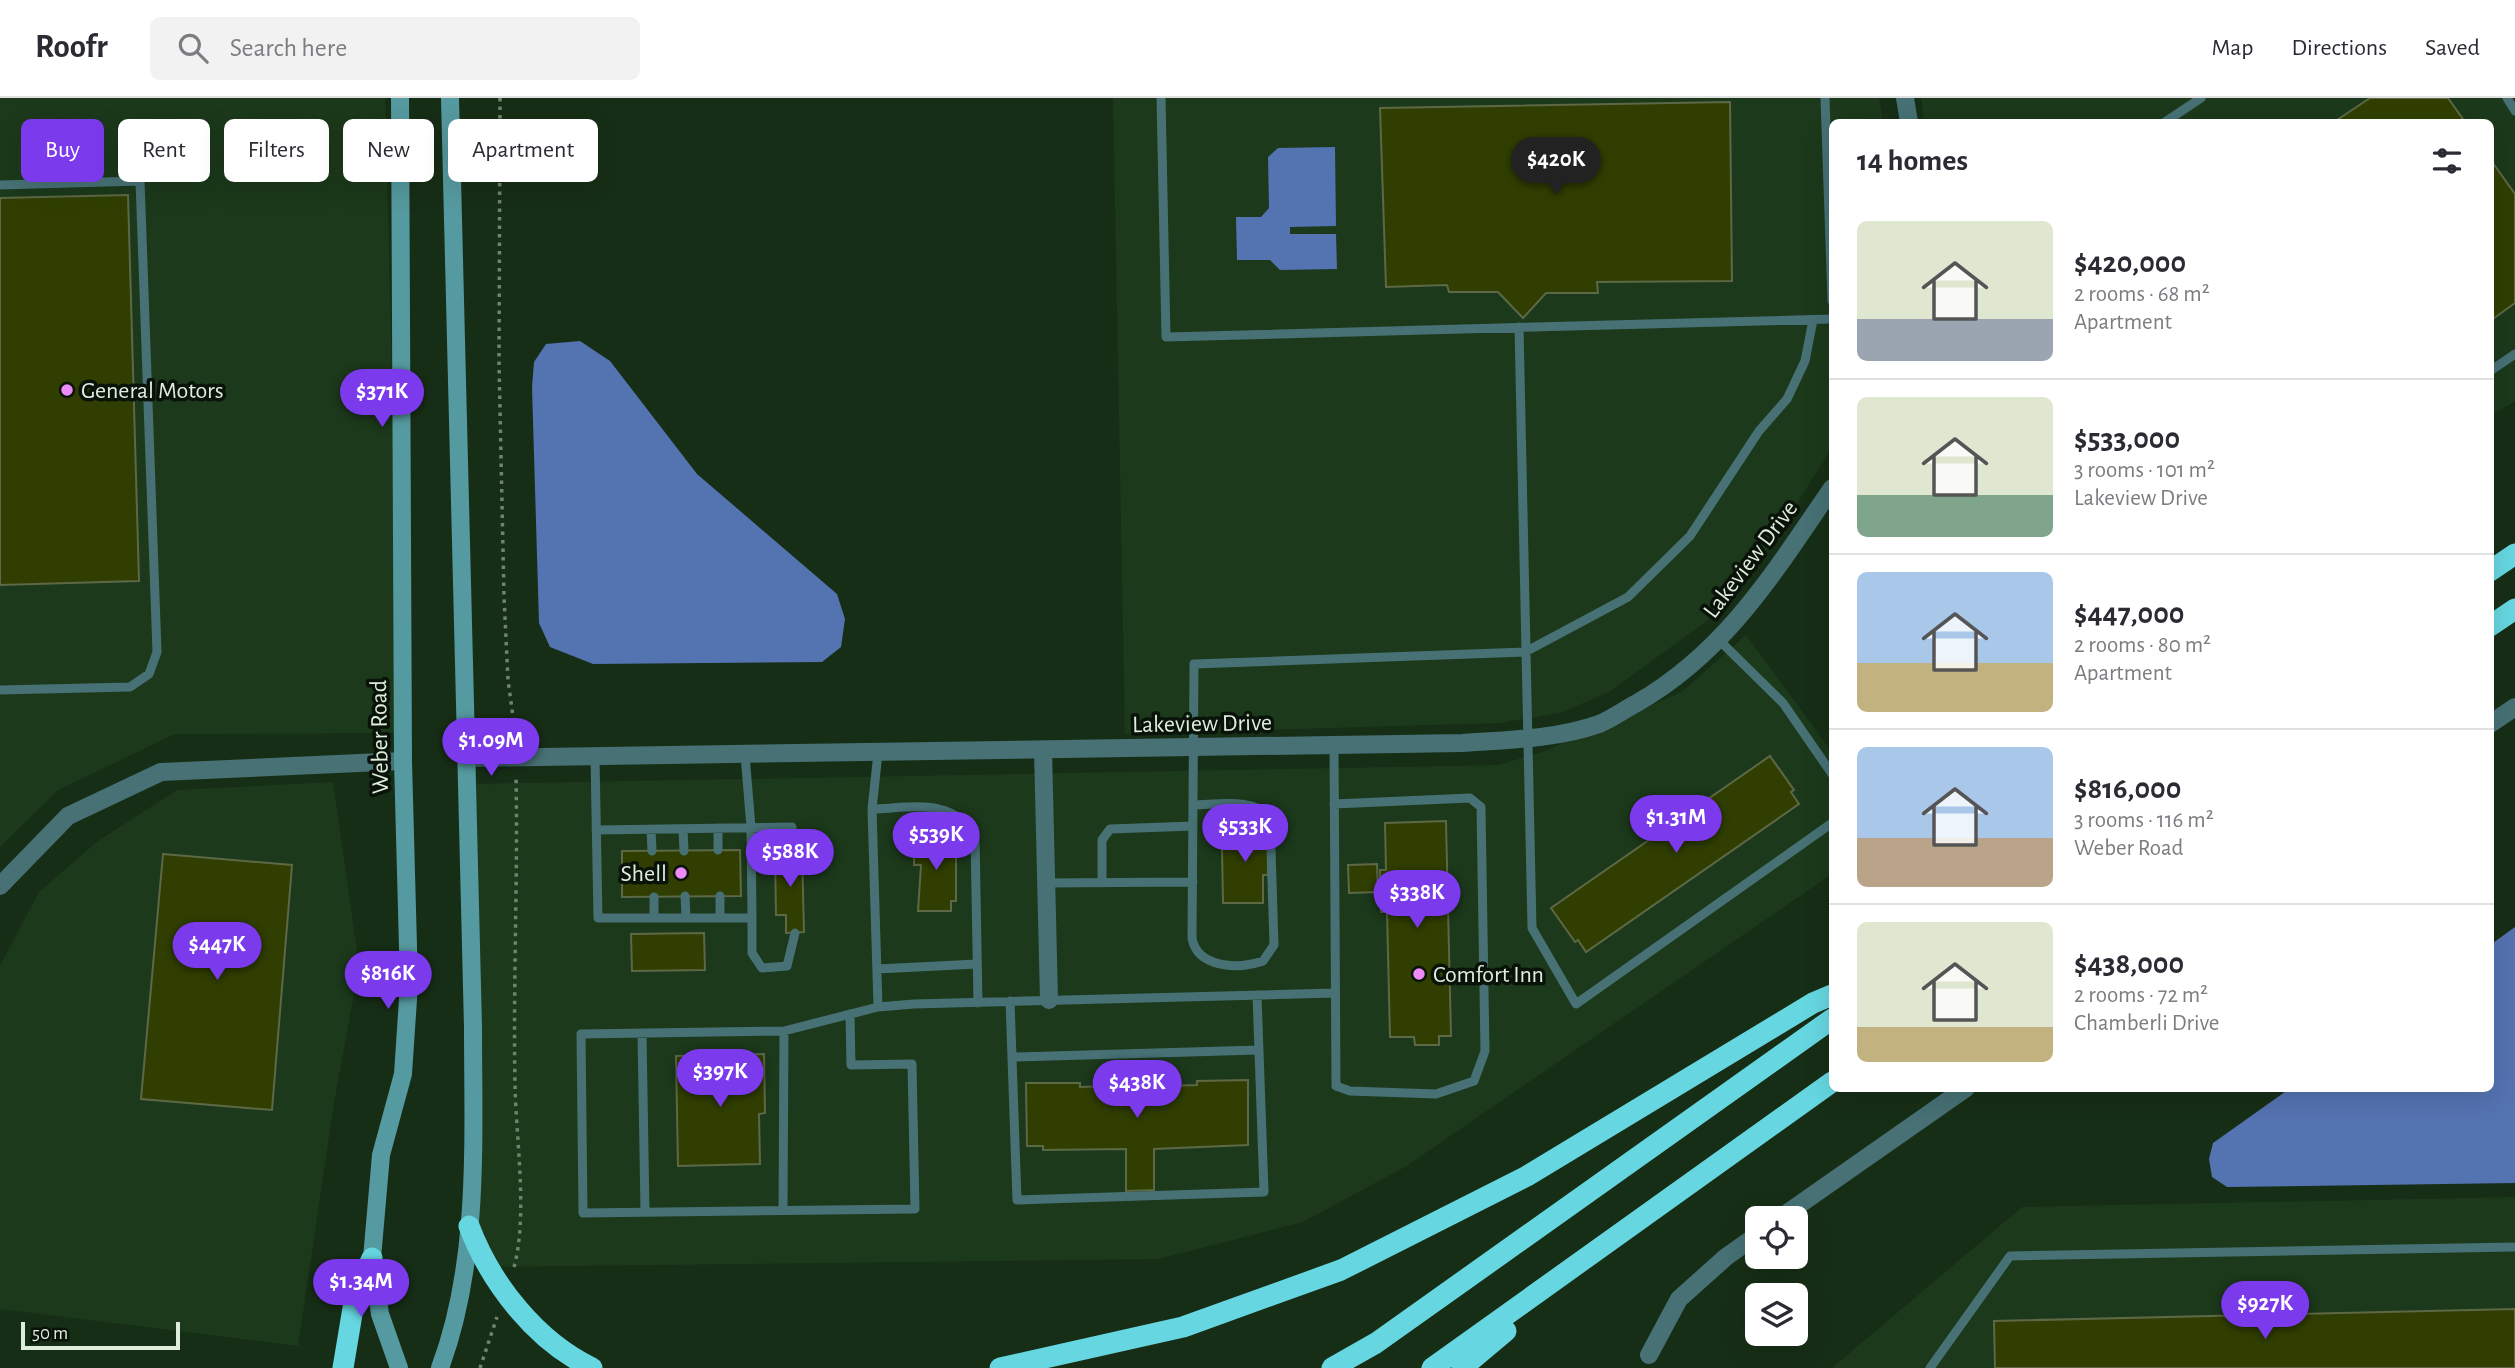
<!DOCTYPE html>
<meta charset="utf-8">
<style>
:root{--surface:#fff;--page:#f2f2f3;--text:#2b2b33;--muted:#7c7c81;--line:#e1e1e2;--accent:#7c3aed}
body{margin:0;font-family:"Alegreya Sans",sans-serif;background:var(--page);color:var(--text);height:100vh;display:flex;flex-direction:column;font-size:26px;white-space:nowrap}
*{box-sizing:border-box;margin:0}
p{font-size:23px;color:var(--muted)}
.icon{flex:none;width:38px;height:38px;fill:none;stroke:currentColor;stroke-width:2;stroke-linecap:round;stroke-linejoin:round}
.map{position:relative;flex:1;overflow:hidden}
.details{position:absolute;left:1829px;top:21px;width:665px;height:973px;display:flex;flex-direction:column;background:var(--surface);border-radius:10px;box-shadow:0 7px 28px #0002}
.details>*{flex:none}
.hud{position:absolute;left:21px;top:21px;width:665px;height:63px;display:flex;gap:14px}
.fabs{position:absolute;left:1745px;top:1108px;display:grid;gap:14px}
.fabs a{display:grid;place-items:center;width:63px;height:63px;border-radius:10px;background:var(--surface);box-shadow:0 7px 28px #0002;font-size:35px}
.scale{position:absolute;left:21px;bottom:18px;width:159px;box-sizing:border-box;padding-left:7px;border:4px solid #dfeddd;border-top:0;font-size:19px;line-height:24px;white-space:nowrap;color:#dfeddd;-webkit-text-stroke:5px #091309;paint-order:stroke}
.price{position:absolute;translate:-50% -60px;padding:0 16px;border-radius:24px;background:var(--accent);color:#fff;font-size:23px;line-height:46px;filter:drop-shadow(0 2px 4px #0008)}
.price::after{content:'';position:absolute;left:50%;top:42px;width:21px;height:16px;margin-left:-10px;background:inherit;clip-path:polygon(0 0,100% 0,50% 100%)}
.price.selected{background:#222;color:#fff}
ul{padding:0;list-style:none}
li{display:flex;align-items:center;gap:21px;height:175px;padding:0 28px}
li+li{border-top:2px solid var(--line)}
li span{display:grid;place-items:center;flex:none;width:196px;height:140px;border-radius:10px;color:#555}
li>.icon{margin-inline-start:auto}
span .icon{width:84px;height:84px;fill:#fffc;stroke-width:1}
li b{font-size:30px}
h2{display:flex;justify-content:space-between;align-items:center;height:84px;padding:0 28px;font-size:30px}
.tag{padding:0 24px;border-radius:10px;background:var(--surface);box-shadow:0 7px 28px #0002;font-size:24px;line-height:63px}
.tag.selected{background:var(--accent);color:#fff}
header{display:flex;align-items:center;gap:42px;box-sizing:border-box;height:98px;padding:0 35px;background:var(--surface);border-bottom:2px solid var(--line)}
header strong{font-size:33px}
nav{display:flex;gap:38px;margin-inline-start:auto;font-size:24px}
.search{width:490px;height:63px;background:var(--page);display:flex;align-items:center;gap:18px;box-sizing:border-box;padding:0 24px;border-radius:10px;color:var(--muted);font-size:26px}
.map>svg:first-child{display:block}
.built{fill:#1c391b}
.water{fill:#5473b1}
.building{fill:#303f01;stroke:#5d6846;stroke-width:2}
.lines{fill:none;stroke-linecap:round;stroke-linejoin:round}
.path{stroke:#70836e;stroke-width:3.5;stroke-dasharray:3.5 5;stroke-linecap:butt}
.service{stroke:#477175;stroke-width:9}
.minor{stroke:#477175;stroke-width:18}
.secondary{stroke:#559aa0;stroke-width:18}
.motorway{stroke:#66d7e1;stroke-width:21}
.poi-dot{fill:#ed8cf9;stroke:#091309;stroke-width:2.5}
.labels{text-anchor:middle;stroke-width:7;stroke-linejoin:round;paint-order:stroke}
.poi-label{font-size:24px;fill:#dfeddd;stroke:#091309;text-anchor:start}
.street-label{font-size:24px;fill:#dfeddd;stroke:#091309}
</style>
<header>
<strong>Roofr</strong>
<div class="search"><svg class="icon" aria-label="search" viewBox="0 0 24 24"><circle cx="10" cy="10" r="6"/><path d="M15 15l6 6"/></svg>Search here</div>
<nav><a>Map</a><a>Directions</a><a>Saved</a></nav>
</header>
<div class="map">
<svg width="2515" height="1270" viewBox="0 0 2515 1270">
<rect width="100%" height="100%" fill="#172e16"/>
<!-- built -->
<path class="built" d="M0,0H385L401,635L175,636L58,692L0,749Z
M1113,0H1879L1883,24H1832V350L1763,459L1722,512L1609,594L1560,615L1500,625L1125,636Z
M1921,0H2515V303L2490,319V24H1924Z
M1746,537L1832,654V776L1405,1069L1303,1124L1158,1161L479,1169L474,686L1499,667L1542,654L1682,594Z
M333,684L359,868L334,1005L298,1248L0,1211V868L39,794L98,743L177,692Z
M2515,1099V1270H1832L2022,1109Z"/>
<!-- water -->
<path class="water" d="M1335,49L1336,128L1290,129V136H1336L1337,171L1280,172L1270,162H1237L1236,119H1261L1269,110L1268,59L1278,50Z
M580,243L610,263L697,376L837,496L845,521L841,549L822,564L593,566L550,549L539,525L532,289L534,264L546,246Z
M2515,829V1085L2227,1089L2212,1079L2209,1061L2213,1045L2289,991L2490,990V847Z"/>
<!-- building -->
<path class="building" d="M2370,0H2448L2465,24H2334Z
M1730,4L1732,183L1597,184L1598,195H1546L1523,220L1498,194H1449L1447,187L1386,189L1380,10Z
M2490,61L2515,96V205L2490,223Z
M128,97L139,483L0,487V100Z
M1770,658L1794,692L1791,694L1799,706L1586,854L1578,842L1575,844L1551,810Z
M1446,723L1451,938H1439V947H1415L1414,939H1390L1387,814H1381L1380,772H1386L1385,725Z
M1226,726H1262V737H1268V777H1263V805H1223L1222,750H1226Z
M914,736L949,737V752H956V803H951V813H918L921,767H914Z
M740,752L741,798L622,799V753Z
M785,752H802L804,834L786,835V817H776L775,756H785Z
M163,756L292,767L272,1012L141,1001Z
M1377,766L1378,794L1349,795L1348,767Z
M704,835L705,872L632,873L631,836Z
M764,956L765,1015L759,1016L760,1066L678,1068L676,958Z
M1248,982V1047L1154,1051V1092L1126,1093V1051L1043,1052V1048H1027L1026,985H1080V989L1112,988V984H1164V988L1197,987V983Z
M2515,1211V1270H1995L1994,1223Z"/>
<g class="lines">
<!-- path -->
<path class="path" d="M500,0L499,264L504,499L508,582L516,641
M514,1169C528,1118 516,1041 515,987C513,884 518,780 516,677
M480,1270L497,1219"/>
<!-- service -->
<path class="service" d="M1161,0L1166,239L1832,221
M1825,0L1832,203
M2507,0L2515,13
M2165,24L2201,0
M0,87L140,83L157,554L149,576L130,589L0,592
M1519,229L1532,830L1576,906L1832,725
M2490,273L2515,256
M1720,543L1783,605L1832,676
M1334,647L1336,988L1350,993L1436,996L1474,983L1485,953L1481,709L1470,700L1334,706
M878,655L872,711L878,909
M595,660L598,820H752L751,729L745,657
M1193,707C1216,707 1256,699 1270,720L1274,847L1263,863C1239,872 1197,870 1192,840L1194,566L1525,554L1628,499L1690,438L1759,333L1787,301L1805,263L1813,222
M872,711C911,710 954,699 975,739L978,905
M718,730V752
M651,731L652,753
M683,731L684,753
M596,732L792,729L793,752
M1046,785L1193,784
M1102,785V742L1110,731L1193,728
M685,798L686,820
M720,798V820
M654,799V820
M752,820V855L762,870L787,868L795,835
M877,871L977,866
M1010,903L1017,1102L1264,1094L1257,897
M850,916L851,967L912,966L915,1111L583,1115L581,936L784,933L878,909L914,906L1335,895
M642,935L645,1114
M1012,959L1259,952
M783,1112L784,933
M1930,1270L2010,1158L2515,1149"/>
<!-- minor -->
<path class="minor" d="M1905,0L1909,24
M2490,626L2515,609
M1043,652L1049,902
M467,660L1462,645C1507,642 1557,641 1599,626C1612,621 1625,611 1637,605C1727,553 1775,473 1832,390
M0,788L68,718L161,674L403,663
M1780,1120L1966,990
M1649,1257L1679,1201L1726,1159L1757,1137"/>
<!-- secondary -->
<path class="secondary" d="M399,1270L380,1216L372,1160L381,1057L403,976L409,886L403,663L400,0
M440,1270C480,1163 473,1042 473,929L450,0"/>
<!-- motorway -->
<path class="motorway" d="M2490,473L2515,456
M2490,528L2515,511
M469,1128C491,1186 536,1243 592,1270
M343,1270L355,1198L372,1160
M1000,1270L1183,1229L1341,1172L1527,1078L1813,905L1832,897
M1332,1270L1376,1245L1832,921
M1432,1270L1832,984
M1462,1270L1506,1233"/>
</g>
<!-- markers -->
<g class="poi-dot">
<circle cx="67" cy="292" r="7"/>
<circle cx="681" cy="775" r="7"/>
<circle cx="1419" cy="876" r="7"/>
</g>
<g class="labels">
<!-- poi labels -->
<g class="poi-label">
<text x="81" y="300">General Motors</text>
<text x="667" y="783" text-anchor="end">Shell</text>
<text x="1433" y="884">Comfort Inn</text>
</g>
<!-- street labels -->
<g class="street-label">
<text transform="translate(1750 461) rotate(-53)" y="8">Lakeview Drive</text>
<text transform="translate(1202 625) rotate(-1)" y="8">Lakeview Drive</text>
<text transform="translate(379 639) rotate(-91)" y="8">Weber Road</text>
</g>
</g>
</svg>
<div class="fabs">
<a><svg class="icon" aria-label="locate" viewBox="0 0 24 24"><circle cx="12" cy="12" r="6"/><path d="M12 2v4M12 18v4M2 12h4M18 12h4"/></svg></a>
<a><svg class="icon" aria-label="layers" viewBox="0 0 24 24"><path d="M12 4l9 5-9 5-9-5zM3 14l9 5 9-5"/></svg></a>
</div>
<div class="scale">50 m</div>
<b class="price selected" style="left:1556px;top:99px">$420K</b>
<b class="price" style="left:382px;top:331px">$371K</b>
<b class="price" style="left:491px;top:680px">$1.09M</b>
<b class="price" style="left:1676px;top:757px">$1.31M</b>
<b class="price" style="left:1245px;top:766px">$533K</b>
<b class="price" style="left:936px;top:774px">$539K</b>
<b class="price" style="left:790px;top:791px">$588K</b>
<b class="price" style="left:1417px;top:832px">$338K</b>
<b class="price" style="left:217px;top:884px">$447K</b>
<b class="price" style="left:388px;top:913px">$816K</b>
<b class="price" style="left:720px;top:1011px">$397K</b>
<b class="price" style="left:1137px;top:1022px">$438K</b>
<b class="price" style="left:361px;top:1221px">$1.34M</b>
<b class="price" style="left:2265px;top:1243px">$927K</b>
<div class="hud">
<a class="tag selected">Buy</a>
<a class="tag">Rent</a>
<a class="tag">Filters</a>
<a class="tag">New</a>
<a class="tag">Apartment</a>
</div>
<section class="details">
<h2>14 homes<svg class="icon" aria-label="filters" viewBox="0 0 24 24"><path d="M4 7h16M4 17h16"/><circle cx="9" cy="7" r="2"/><circle cx="15" cy="17" r="2"/></svg></h2>
<ul>
<li><span style="background:linear-gradient(#dfe7d0 70%,#9aa5b1 0)"><svg class="icon" aria-label="home" viewBox="0 0 24 24"><path d="M3 11l9-7 9 7M6 9v11h12V9"/></svg></span><div><b>$420,000</b><p>2 rooms · 68 m²</p><p>Apartment</p></div></li>
<li><span style="background:linear-gradient(#dfe7d0 70%,#7fa58c 0)"><svg class="icon" aria-label="home" viewBox="0 0 24 24"><path d="M3 11l9-7 9 7M6 9v11h12V9"/></svg></span><div><b>$533,000</b><p>3 rooms · 101 m²</p><p>Lakeview Drive</p></div></li>
<li><span style="background:linear-gradient(#a9c7e8 65%,#c2b280 0)"><svg class="icon" aria-label="home" viewBox="0 0 24 24"><path d="M3 11l9-7 9 7M6 9v11h12V9"/></svg></span><div><b>$447,000</b><p>2 rooms · 80 m²</p><p>Apartment</p></div></li>
<li><span style="background:linear-gradient(#a9c7e8 65%,#b9a48a 0)"><svg class="icon" aria-label="home" viewBox="0 0 24 24"><path d="M3 11l9-7 9 7M6 9v11h12V9"/></svg></span><div><b>$816,000</b><p>3 rooms · 116 m²</p><p>Weber Road</p></div></li>
<li><span style="background:linear-gradient(#dfe7d0 75%,#c2b280 0)"><svg class="icon" aria-label="home" viewBox="0 0 24 24"><path d="M3 11l9-7 9 7M6 9v11h12V9"/></svg></span><div><b>$438,000</b><p>2 rooms · 72 m²</p><p>Chamberli Drive</p></div></li>
</ul>
</section>
</div>
